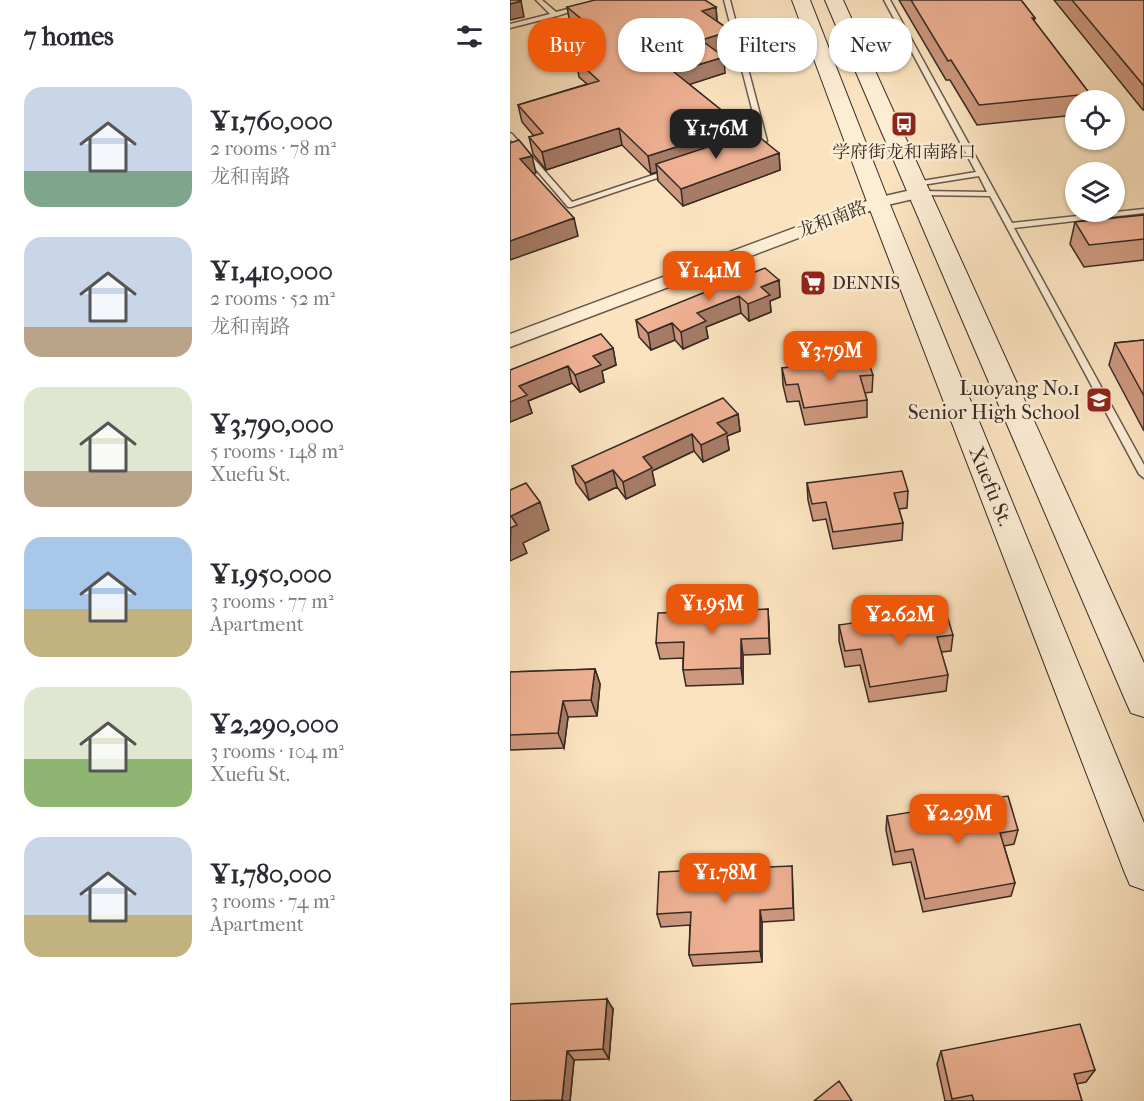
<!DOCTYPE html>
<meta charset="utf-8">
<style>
:root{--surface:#fff;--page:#f7f7f7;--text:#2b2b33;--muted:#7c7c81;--accent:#ea580c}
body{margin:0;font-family:"IM FELL French Canon","Noto Serif SC",serif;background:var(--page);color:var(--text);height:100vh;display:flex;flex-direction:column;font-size:22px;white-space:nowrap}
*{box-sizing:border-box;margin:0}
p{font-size:20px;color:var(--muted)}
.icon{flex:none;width:33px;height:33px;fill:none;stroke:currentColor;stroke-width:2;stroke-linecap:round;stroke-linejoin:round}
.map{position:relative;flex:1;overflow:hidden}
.sheet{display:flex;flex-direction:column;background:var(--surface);width:510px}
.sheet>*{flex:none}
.banner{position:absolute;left:18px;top:18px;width:525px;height:54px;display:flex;gap:12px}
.fabs{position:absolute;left:555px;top:90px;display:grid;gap:12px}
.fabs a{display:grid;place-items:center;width:60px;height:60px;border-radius:50%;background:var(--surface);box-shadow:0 2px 4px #0004;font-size:30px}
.price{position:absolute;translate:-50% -51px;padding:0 14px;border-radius:12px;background:var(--accent);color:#fff;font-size:20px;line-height:39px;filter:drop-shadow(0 2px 3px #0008)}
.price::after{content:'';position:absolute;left:50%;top:36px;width:18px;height:14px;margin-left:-9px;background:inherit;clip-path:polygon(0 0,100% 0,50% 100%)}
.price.selected{background:#222;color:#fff}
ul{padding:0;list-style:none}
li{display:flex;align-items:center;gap:18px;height:150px;padding:0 24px}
li span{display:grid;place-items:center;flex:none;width:168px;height:120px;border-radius:18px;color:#555}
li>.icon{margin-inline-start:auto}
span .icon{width:72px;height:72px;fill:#fffc;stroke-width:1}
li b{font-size:26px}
h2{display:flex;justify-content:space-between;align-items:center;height:72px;padding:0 24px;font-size:26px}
.tag{padding:0 21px;border-radius:24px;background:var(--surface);box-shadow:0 2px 4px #0004;font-size:21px;line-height:54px}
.tag.selected{background:var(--accent);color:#fff}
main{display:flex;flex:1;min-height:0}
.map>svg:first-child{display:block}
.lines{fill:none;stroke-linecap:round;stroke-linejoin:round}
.lane-casing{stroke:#67584b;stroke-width:3}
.street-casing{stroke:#67584b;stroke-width:3}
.secondary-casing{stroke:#362924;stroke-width:2}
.lane{fill:#fcedd5;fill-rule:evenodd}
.street{fill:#fcedd5;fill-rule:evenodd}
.secondary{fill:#fcedd5;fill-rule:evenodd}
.wall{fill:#cd987e;stroke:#362924;stroke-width:1.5}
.shaded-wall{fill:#a77c67;stroke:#362924;stroke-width:1.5}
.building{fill:#eeb193;stroke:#362924;stroke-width:1.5}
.labels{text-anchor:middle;stroke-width:5;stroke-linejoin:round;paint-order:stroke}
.far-poi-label{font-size:18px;fill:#362924;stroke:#fcedd5}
.far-street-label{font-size:18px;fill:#362924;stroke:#fcedd5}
.poi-label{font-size:21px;fill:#362924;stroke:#fcedd5;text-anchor:end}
.street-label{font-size:21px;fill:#362924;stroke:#fcedd5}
</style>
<main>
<section class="sheet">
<h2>7 homes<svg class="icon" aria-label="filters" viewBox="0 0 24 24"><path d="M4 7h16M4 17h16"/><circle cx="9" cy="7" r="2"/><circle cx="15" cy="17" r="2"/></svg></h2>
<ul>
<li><span style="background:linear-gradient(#c9d6e8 70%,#7fa58c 0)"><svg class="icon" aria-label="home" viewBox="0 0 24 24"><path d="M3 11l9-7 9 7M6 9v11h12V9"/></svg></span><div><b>¥1,760,000</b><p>2 rooms · 78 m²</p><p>龙和南路</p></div></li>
<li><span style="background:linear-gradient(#c9d6e8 75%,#b9a48a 0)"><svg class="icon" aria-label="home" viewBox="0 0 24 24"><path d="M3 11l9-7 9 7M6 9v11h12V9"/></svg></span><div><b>¥1,410,000</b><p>2 rooms · 52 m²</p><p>龙和南路</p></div></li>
<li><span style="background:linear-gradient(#dfe7d0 70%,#b9a48a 0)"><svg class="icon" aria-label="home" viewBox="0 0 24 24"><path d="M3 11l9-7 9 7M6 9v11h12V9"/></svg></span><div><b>¥3,790,000</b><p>5 rooms · 148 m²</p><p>Xuefu St.</p></div></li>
<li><span style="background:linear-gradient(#a9c7e8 60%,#c2b280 0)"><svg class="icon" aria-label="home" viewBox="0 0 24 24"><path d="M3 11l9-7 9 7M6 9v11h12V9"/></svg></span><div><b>¥1,950,000</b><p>3 rooms · 77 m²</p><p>Apartment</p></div></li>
<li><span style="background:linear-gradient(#dfe7d0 60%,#8fb573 0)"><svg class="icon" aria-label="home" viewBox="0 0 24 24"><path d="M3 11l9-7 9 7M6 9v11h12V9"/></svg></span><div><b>¥2,290,000</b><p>3 rooms · 104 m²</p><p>Xuefu St.</p></div></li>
<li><span style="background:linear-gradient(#c9d6e8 65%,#c2b280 0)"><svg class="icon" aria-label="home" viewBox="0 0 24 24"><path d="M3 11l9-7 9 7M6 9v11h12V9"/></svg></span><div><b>¥1,780,000</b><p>3 rooms · 74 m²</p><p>Apartment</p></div></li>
</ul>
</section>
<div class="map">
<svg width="634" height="1101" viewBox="0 0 634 1101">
<rect width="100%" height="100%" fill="#fbe3bf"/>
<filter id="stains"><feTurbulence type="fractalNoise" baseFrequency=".00333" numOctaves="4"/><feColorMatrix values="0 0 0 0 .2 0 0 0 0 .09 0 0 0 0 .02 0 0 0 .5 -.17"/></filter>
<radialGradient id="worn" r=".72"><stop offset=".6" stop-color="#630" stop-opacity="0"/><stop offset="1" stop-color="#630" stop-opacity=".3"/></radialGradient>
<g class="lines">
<!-- lane casing -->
<g class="lane-casing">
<path id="lane" d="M26,0H32L46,12L69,6L72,8L47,16L0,28V24L40,14Z
M214,0H220L257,141L241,147L237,145L239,144L250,140Z
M374,0H380L502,223L634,209V213L504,228L634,465V478L629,474L480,196L410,195L406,193L410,191L477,192L469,176L406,186L402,184L406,182L466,172Z
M0,133L2,134L62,202L158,170L165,172L61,207H58L0,139Z"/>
</g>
<!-- street casing -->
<g class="street-casing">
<path id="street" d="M410,188L418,193L416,196L373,206L0,347V334L362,199Z"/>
</g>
<!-- secondary casing -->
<g class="secondary-casing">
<path id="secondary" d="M282,0H300L379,202L634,823V890L620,885L614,871L357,202Z
M315,0H333L634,663V717L621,713L616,702Z"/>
</g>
<!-- lane -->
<use href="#lane" class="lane"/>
<!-- street -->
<use href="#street" class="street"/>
<!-- secondary -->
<use href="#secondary" class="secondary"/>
</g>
<!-- wall -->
<path class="wall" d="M389,0H511L525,18L524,21L580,94L579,100H566V115L467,125L440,80H436Z
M544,0H634V110H633Z
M57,7H206L207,21L221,31L222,48L207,52L215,73L179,84L215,113L235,125L236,134L269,153L270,170L173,206L148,181L147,172L141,174L112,145L36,170L23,154L19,137L24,136L12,122L8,105L77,84L69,77L66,60L69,59L59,50L56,34L69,31L60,23Z
M634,215V260L574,267L560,244L565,222Z
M269,280L270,297L260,301L261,312L239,321L231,313L196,327L198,338L173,349L165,340L141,350L129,337L126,320Z
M634,340V431L599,365L605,343Z
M103,348L106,365L92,371L94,382L70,392L62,383L18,401L22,413L0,422V370Z
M272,368L363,375L362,392L355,393L357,400V417L295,425L289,401L277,402L273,385Z
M228,414L230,431L217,436L219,450L193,462L184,451L142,471L145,485L116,499L107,487L79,500L66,483L62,466Z
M297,483L398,491L397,508L389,509L393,523L392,540L323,549L316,519L303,521L298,500Z
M258,609L260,654L233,655V684L176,686L173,670V658L150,659L146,643Z
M329,625L443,635L441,651L431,652L438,675L436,691L359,702L350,665L335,667L329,641Z
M85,669L90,684L87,716L58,717L54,748L0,750V672Z
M377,816L508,830L504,844L494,846L505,883L501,896L413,912L401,862L383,865L376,830Z
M282,866L284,920L252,922V962L183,966L179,955L180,925L151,927L147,914Z
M103,1009L99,1059L64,1060L60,1101H0Z
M431,1051L585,1070L576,1082L566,1084L572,1101H435L427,1064Z"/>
<!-- shaded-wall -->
<path class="shaded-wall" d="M11,1L14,17L0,20V4Z
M206,7L207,23L192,11Z
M221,31L222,48L193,56L191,40Z
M214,57L215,73L166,89L164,72Z
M235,125L236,142L146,164L147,172L141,174L138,156Z
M109,128L112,145L36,170L32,152Z
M269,153L270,170L173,206L171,189Z
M22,156L26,173L15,177L10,159Z
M64,218L68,236L0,260V241Z
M269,280L270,297L260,301L261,312L239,321L238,304L251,287Z
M229,296L231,313L196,327L198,338L173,349L171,332L187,313Z
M162,323L165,340L141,350L138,333Z
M103,348L106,365L92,371L94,382L70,392L65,375L83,356Z
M58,366L62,383L18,401L22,413L0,422V402L9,386Z
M228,414L230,431L217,436L219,450L193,462L191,445L207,423Z
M182,434L184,451L142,471L145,485L116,499L113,482L133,457Z
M103,470L107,487L79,500L75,483Z
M30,502L39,530L13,543L17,553L0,561L1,516Z
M258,609L259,625L260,654L259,638Z
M231,639L233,655V684L231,668Z
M85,669L90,684L87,716L81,700Z
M53,701L58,717L54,748L48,733Z
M250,910L252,922V962L250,951Z
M97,999L103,1009L99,1059L93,1049Z
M57,1051L64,1060L60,1101H52V1100Z"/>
<!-- building -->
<path class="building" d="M0,0H10L11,1L0,4Z
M85,0H195L206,7L192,11L221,31L191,40L214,57L164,72L215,113L219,112L235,125L138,156L109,128L32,152L19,137L33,133L8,105L89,81L66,60L81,56L56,34L81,27L57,7Z
M401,0H511L525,18H522L580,94L469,105L441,60L438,61Z
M562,0H634V86Z
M243,132L269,153L171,189L146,164Z
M9,140L22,156L10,159L64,218L0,241V143Z
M634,215V239L579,245L565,222Z
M255,268L269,280L251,287L260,295L238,304L229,296L187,313L196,321L171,332L162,323L138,333L126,320Z
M91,334L103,348L83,356L91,365L65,375L58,366L9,386L17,395L0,402V370Z
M634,340V396L605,343Z
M357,358L363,375L350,376L357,400L294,408L288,384L276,385L272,368Z
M213,398L228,414L207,423L217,433L191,445L182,434L133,457L142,468L113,482L103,470L75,483L62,466Z
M392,471L398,491L384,493L393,523L323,532L316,502L302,504L297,483Z
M16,483L30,502L1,516L7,525L0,528V490Z
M258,609L259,638L231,639V668L173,670L174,642L146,643L148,613Z
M435,609L443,635L427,637L438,675L360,687L351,649L335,651L329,625Z
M85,669L81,700L53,701L48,733L0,735V672Z
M498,796L508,830L490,833L505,883L415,899L403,849L385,852L377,816Z
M282,866L283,908L250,910V951L179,955L181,912L147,914L149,872Z
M97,999L93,1049L57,1051L52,1100L0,1101V1004Z
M570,1024L585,1070L564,1074L572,1101H464L462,1095L442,1099L431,1051Z
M329,1081L342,1101H304Z"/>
<!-- icons -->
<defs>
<g id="bus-square" transform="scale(1.35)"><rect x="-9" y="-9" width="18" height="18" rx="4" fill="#8f2418" stroke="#fcedd5"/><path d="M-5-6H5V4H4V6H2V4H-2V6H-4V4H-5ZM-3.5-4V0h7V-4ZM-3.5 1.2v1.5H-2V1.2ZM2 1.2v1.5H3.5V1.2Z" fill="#fff"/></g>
<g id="supermarket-square" transform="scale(1.35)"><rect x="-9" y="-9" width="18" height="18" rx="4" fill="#8f2418" stroke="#fcedd5"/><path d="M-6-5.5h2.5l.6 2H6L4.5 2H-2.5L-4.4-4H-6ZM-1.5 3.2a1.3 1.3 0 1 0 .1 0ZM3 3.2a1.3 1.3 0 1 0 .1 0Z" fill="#fff"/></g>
<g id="school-square" transform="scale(1.35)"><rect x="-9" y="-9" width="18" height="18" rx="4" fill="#8f2418" stroke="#fcedd5"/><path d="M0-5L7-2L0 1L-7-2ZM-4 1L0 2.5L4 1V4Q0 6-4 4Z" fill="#fff"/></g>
</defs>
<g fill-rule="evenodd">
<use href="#bus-square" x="394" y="124"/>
<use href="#supermarket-square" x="303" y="283"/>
<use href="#school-square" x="589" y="400"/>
</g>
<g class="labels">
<!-- far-poi labels -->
<g class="far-poi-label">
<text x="394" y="158">学府街龙和南路口</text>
<text x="322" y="289" text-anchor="start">DENNIS</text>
</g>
<!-- far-street labels -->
<g class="far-street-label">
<text transform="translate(322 219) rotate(-21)" y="6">龙和南路</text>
</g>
<!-- poi labels -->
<g class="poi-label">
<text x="570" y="395">Luoyang No.1<tspan x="570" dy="24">Senior High School</tspan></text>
</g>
<!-- street labels -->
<g class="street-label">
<text transform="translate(481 486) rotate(68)" y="7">Xuefu St.</text>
</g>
</g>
<rect width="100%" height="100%" filter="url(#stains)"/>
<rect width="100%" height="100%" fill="url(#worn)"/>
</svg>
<div class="fabs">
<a><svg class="icon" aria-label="locate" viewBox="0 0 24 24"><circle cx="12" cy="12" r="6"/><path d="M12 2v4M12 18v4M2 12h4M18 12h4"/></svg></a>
<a><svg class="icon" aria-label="layers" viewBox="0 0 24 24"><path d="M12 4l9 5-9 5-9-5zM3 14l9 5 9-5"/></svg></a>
</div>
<b class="price selected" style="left:206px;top:160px">¥1.76M</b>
<b class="price" style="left:199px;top:302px">¥1.41M</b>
<b class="price" style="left:320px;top:382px">¥3.79M</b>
<b class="price" style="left:202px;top:635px">¥1.95M</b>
<b class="price" style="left:390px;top:646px">¥2.62M</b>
<b class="price" style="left:448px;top:845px">¥2.29M</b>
<b class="price" style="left:215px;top:904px">¥1.78M</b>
<div class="banner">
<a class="tag selected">Buy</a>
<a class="tag">Rent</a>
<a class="tag">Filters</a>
<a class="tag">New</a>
</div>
</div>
</main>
